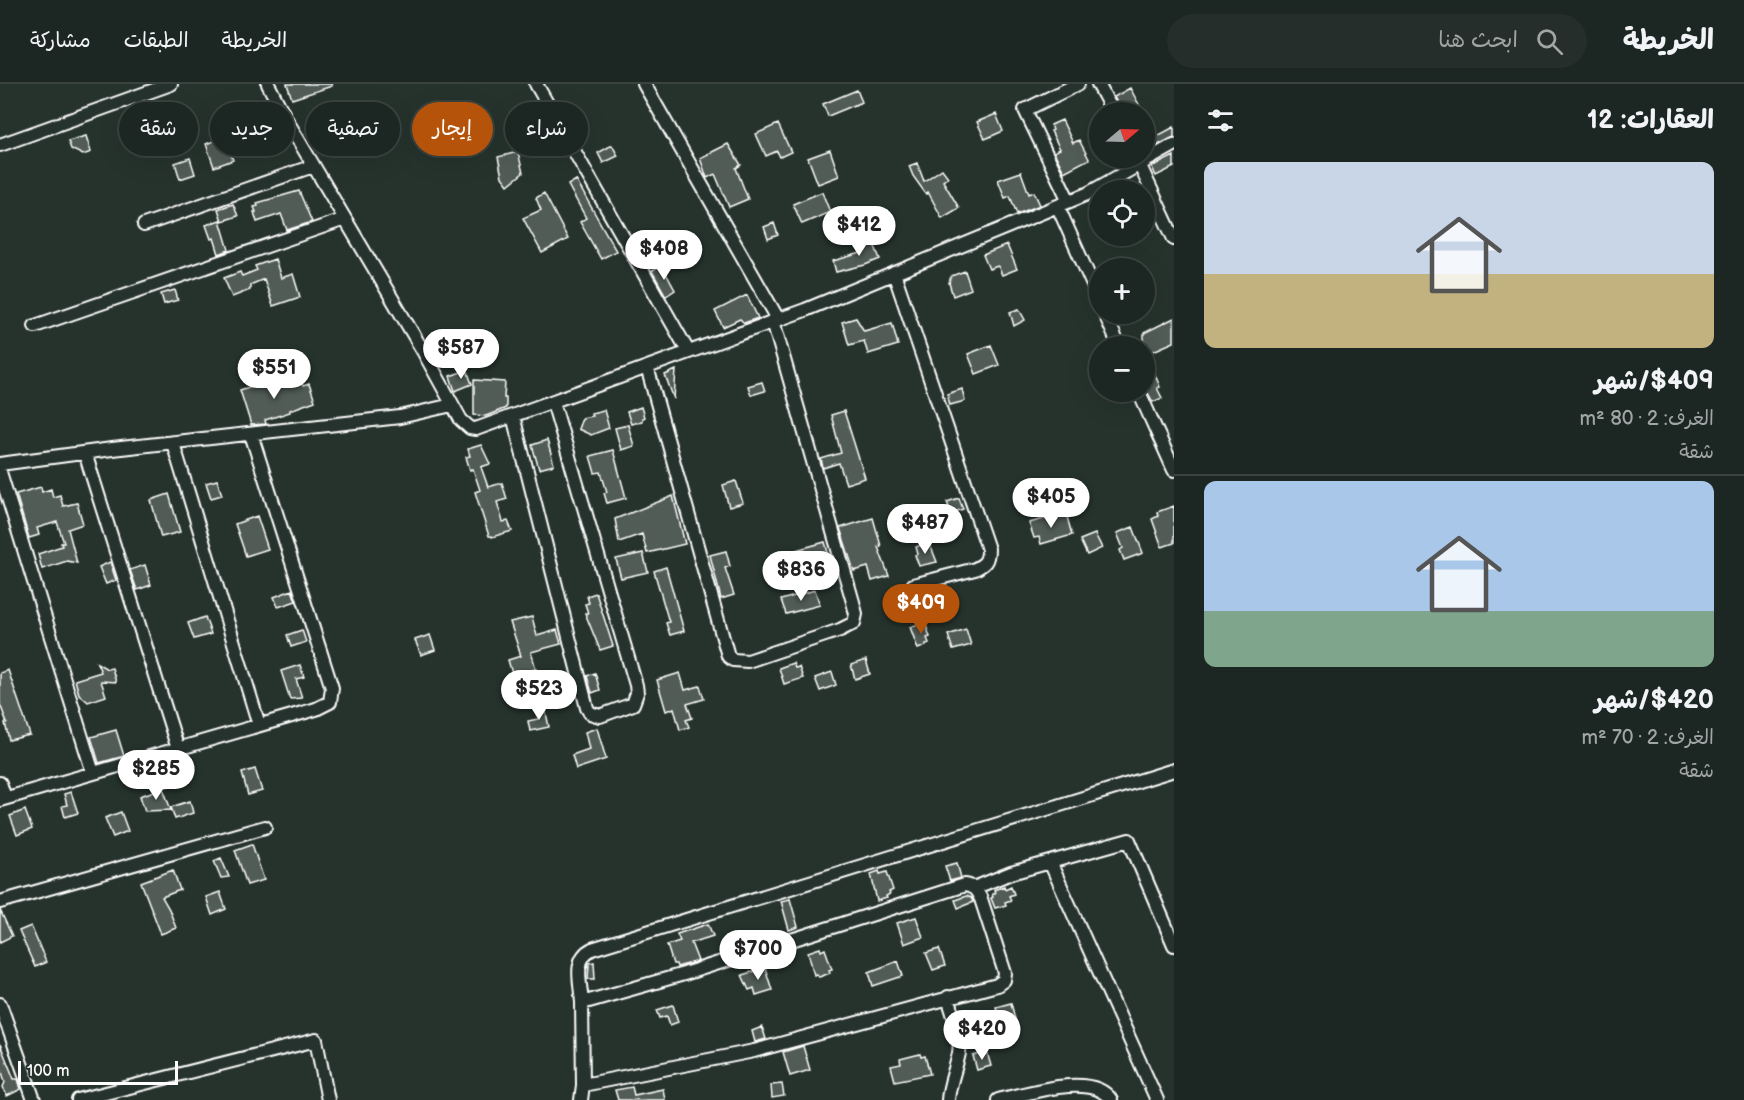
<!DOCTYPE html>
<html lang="ar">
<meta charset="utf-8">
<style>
:root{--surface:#1c2622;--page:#252e2a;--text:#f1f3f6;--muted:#a0a5a5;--line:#3a4340;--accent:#b45309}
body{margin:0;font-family:"Balsamiq Sans","Playpen Sans Arabic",sans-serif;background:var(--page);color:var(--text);direction:rtl;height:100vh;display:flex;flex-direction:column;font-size:22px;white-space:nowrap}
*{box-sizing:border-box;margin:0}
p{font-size:20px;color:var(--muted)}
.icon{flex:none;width:33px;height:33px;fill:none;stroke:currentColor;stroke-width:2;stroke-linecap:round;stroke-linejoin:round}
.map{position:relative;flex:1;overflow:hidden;direction:ltr}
.details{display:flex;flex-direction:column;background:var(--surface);width:570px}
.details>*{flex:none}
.guide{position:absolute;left:18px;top:18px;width:570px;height:54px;direction:rtl;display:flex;gap:12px}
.needle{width:39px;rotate:71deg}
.controls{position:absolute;left:1089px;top:18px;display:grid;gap:12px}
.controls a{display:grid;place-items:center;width:66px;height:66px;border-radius:50%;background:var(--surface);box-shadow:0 6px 24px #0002,0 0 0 2px var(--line);font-size:30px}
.scale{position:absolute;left:18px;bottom:15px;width:160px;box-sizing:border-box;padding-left:6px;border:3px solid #fff;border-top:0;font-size:16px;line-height:21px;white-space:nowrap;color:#fff;-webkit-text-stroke:4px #26332d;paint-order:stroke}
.price{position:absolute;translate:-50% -51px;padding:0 14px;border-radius:21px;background:#fff;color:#222;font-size:20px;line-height:39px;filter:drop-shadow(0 2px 3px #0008)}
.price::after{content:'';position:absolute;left:50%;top:36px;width:18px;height:14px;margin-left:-9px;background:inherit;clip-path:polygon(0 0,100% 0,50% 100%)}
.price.on{background:var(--accent);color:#fff}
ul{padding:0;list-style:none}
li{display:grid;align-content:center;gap:12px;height:318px;padding:0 30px}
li+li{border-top:2px solid var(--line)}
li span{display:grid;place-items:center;height:186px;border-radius:12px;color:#555}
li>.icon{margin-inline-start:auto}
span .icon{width:108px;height:108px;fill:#fffc;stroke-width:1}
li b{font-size:26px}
h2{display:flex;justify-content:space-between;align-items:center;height:72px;padding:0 30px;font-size:26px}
.tag{padding:0 21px;border-radius:27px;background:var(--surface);box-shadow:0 6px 24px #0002,0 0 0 2px var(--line);font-size:21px;line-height:54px}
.tag.on{background:var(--accent);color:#fff}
header{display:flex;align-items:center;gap:36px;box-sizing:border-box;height:84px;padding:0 30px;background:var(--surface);border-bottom:2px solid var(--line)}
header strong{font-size:28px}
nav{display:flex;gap:33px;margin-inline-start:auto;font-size:21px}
.search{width:420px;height:54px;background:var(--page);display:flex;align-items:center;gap:15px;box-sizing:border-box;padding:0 21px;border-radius:33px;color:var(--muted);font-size:22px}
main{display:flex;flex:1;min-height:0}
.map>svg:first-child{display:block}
.building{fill:#515c57;stroke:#fff;stroke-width:1.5}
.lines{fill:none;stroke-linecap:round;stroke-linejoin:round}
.minor-casing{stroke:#fff;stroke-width:16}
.minor{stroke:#26332d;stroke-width:12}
</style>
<header>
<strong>الخريطة</strong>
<div class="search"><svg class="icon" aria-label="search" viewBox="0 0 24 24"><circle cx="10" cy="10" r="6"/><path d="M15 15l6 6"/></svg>ابحث هنا</div>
<nav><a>الخريطة</a><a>الطبقات</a><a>مشاركة</a></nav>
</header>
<main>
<section class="details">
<h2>العقارات: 12<svg class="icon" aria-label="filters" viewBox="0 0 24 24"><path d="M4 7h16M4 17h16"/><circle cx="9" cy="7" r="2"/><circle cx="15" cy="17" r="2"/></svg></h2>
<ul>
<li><span style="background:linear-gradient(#c9d6e8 60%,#c2b280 0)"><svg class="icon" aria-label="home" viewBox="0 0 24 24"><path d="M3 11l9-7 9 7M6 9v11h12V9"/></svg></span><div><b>$409/شهر</b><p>الغرف: 2 · 80 m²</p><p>شقة</p></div></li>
<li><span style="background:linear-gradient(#a9c7e8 70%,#7fa58c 0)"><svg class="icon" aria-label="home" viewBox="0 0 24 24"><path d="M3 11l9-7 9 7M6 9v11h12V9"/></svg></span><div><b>$420/شهر</b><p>الغرف: 2 · 70 m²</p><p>شقة</p></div></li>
</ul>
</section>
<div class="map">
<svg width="1174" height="1016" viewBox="0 0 1174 1016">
<rect width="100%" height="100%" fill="#26332d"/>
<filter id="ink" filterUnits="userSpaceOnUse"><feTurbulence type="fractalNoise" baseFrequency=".0167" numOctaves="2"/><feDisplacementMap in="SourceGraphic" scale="12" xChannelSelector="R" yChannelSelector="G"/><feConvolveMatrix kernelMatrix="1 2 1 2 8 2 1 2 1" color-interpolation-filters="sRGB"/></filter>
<g filter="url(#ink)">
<!-- building -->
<path class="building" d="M287,0H332V2L292,15Z
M1130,4L1142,26L1136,28H1122L1114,13Z
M857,6L862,18L828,32L823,20Z
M996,30L1003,47L985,55L977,38Z
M1062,36L1073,59L1079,56L1089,75L1064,88L1054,68L1060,65L1051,47L1053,46L1051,41Z
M778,40L791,68L780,73L777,67L766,72L756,50Z
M1144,41L1152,55L1174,43V53L1144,68Z
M86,52L91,68L83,71L71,65L68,57Z
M225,53L233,76L214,83L206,60Z
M728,60L741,81L736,84L748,115L729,123L715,90L707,94L700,74Z
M612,61L618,72L603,79L598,69Z
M830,66L839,92L818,100L808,74Z
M518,68L523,89L508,101L502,93L498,73Z
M1174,72V83L1156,92L1152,83Z
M190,74L195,90L180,95L175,79Z
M917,79L924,97L942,85L948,93L943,97L959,124L942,134L928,108L926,110L913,92L909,82Z
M1021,88L1029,110L1034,108L1040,121L1017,130L1010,112L1005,114L998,96Z
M576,96L616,167L601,175L580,138L586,134L568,101Z
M299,107L312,138L287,146L281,130L257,138L254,128H256L254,123L258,122L257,119Z
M822,108L830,128L802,140L793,120Z
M544,109L568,155L542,169L523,134L541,126L536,114Z
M233,120L238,132L222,137L218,125Z
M220,136L229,166L219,170L214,154L211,155L206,141Z
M774,139L778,151L768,155L764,143Z
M670,147L681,171L668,176L658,153Z
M872,155L880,175L865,181L836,188L833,177L861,169L857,161Z
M1007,161L1017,185L1002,191L998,182L989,185L983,171Z
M275,175L281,194L293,190L300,213L273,222L264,195L250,201V206L232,213L224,194L240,188L242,192L257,186L255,182Z
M662,182L675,206L666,212L652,187Z
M965,187L971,205L953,212L949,199L951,192Z
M175,206L178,216L164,220L161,210Z
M747,211L758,234L744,239L740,235L723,243L715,227Z
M1019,225L1025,236L1014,242L1010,228Z
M856,234L864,247L892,239L898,261L868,270L864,257L849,261L842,238Z
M1174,234V258L1144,271V249Z
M991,261L999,281L976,290L968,270Z
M467,286L472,300L455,307L450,292Z
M676,286L674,315L665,291Z
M1154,288L1160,303L1157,304L1162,314L1153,318L1144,302V292Z
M279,293L282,303L301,296L303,302L309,300L315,317L290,326V328L265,336L266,340L251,341L240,306Z
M474,296L505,298L504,314H506V324L486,332L474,331Z
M762,298L765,307L751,311L748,302Z
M962,305L965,317L950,321L947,310Z
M641,323L644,333L642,334V337L631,340L627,328Z
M604,326L609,344L591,351L578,345L582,334L592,332L591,329Z
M844,327L865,394L846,400L839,379L823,384L821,375L841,369L831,331Z
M628,341L634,362L621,366L615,344Z
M547,356L554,381L539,385L532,361Z
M481,361L490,380L481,383L488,403L502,399L507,415L497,418L503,438L508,437L512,447L492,453L491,452H489L475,408L480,406L473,385L470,386L466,373L470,372L468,365Z
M613,366L626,414L607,419L604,409L607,408L601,388L595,389L590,372Z
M217,396L222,411L211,414L206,399Z
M736,397L743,419L729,423L723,401Z
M41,403L42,408L51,405L53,413L60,411L63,422L77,419L83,440L68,445L77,479L67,477L42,485L38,470L62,462L61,459H64L57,438L37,444L39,451L29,454L16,410Z
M169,410L180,448L161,453L151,416Z
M673,412L685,460L647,469L642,450L619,458L615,435Z
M959,414L963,425L951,429L947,418Z
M1174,422V459L1162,463L1152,435L1158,432L1157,428Z
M1066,429L1072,451L1041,460L1039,453L1034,454L1029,439Z
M257,432L268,465L246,472L235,440Z
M873,434L881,462L878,463L889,492L872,497L868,483L854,487L840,444Z
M1133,443L1143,469L1124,476L1120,466L1123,464L1117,449Z
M1095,450L1102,464L1087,471L1080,456Z
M825,458L830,476L801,484L796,466Z
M929,458L937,478L919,482L915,471L918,470L916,463Z
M726,467L730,482L725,484L734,511L721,515L710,471Z
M643,469L648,488L621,494L616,475Z
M110,478L116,496L106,500L99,483Z
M145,481L151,501L137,506L130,486Z
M666,483L684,547L670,551L666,539L669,538L654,487Z
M292,506L296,517L278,523L274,513Z
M815,506L820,521L786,530L781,516Z
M596,509L613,562L600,566L585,529H588L585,520L589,519L587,512Z
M205,533L211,550L194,555L188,539Z
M532,533L537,552L557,546L561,560L531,568L536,585L525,588L526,592L514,596L508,576L521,572L510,538Z
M925,538L930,553L927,554L929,559L926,560V562L918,565L910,543Z
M966,545L971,561L953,566L948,551Z
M302,546L306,558L291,563L287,551Z
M430,551L435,566L421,571L415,556Z
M866,576L870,590L855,595L851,581Z
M97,579L107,585L112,584L116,598L101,597L106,612L88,618L79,610L75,596L101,588Z
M793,579L795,584L799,583L803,594L784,600L779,584Z
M300,581L304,593L296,595L302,614L290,615L281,587Z
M8,586L30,651L9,656L5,639H7L0,620V589Z
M832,588L836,601L820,607L815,594Z
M595,589L600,606L592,609L587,592Z
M680,589L685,606L700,602L704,615L687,620L692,634L686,636L689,643L680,646L674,624L666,627L657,596Z
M545,624L549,643L530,647L528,637L538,635L536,625Z
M597,644L606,675L576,685L572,671L589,665L585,648Z
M116,646L124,672L99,679L91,653Z
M174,676L180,694L173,696L175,700L166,703L159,681Z
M255,685L262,707L248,711L242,689Z
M163,704L171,726L145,727L140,712Z
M71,708L78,729L65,733L62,722L67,721L64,710Z
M190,717L193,729L175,735L171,723Z
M25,726L32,745L17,751L10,732Z
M121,728L128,747L113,753L105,734Z
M252,760L264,796L247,801L235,766Z
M221,774L229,793L221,794L214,777Z
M957,779L961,794L950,797L945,782Z
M173,786L180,806L162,813L169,825L176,844L161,850L141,798Z
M879,787L880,790L887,788L893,806L889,808L890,810L886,812L887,814L877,817L871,790Z
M1004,802L1005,805L1011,802L1014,810L1009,812L1011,816L1005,818L1006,821L995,824L991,814L993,813L992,810L995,809L994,806Z
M220,808L226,825L212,831L206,813Z
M966,812L971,814L973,818L958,824L955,816Z
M790,815L798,843L789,846L781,817Z
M0,826L12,852L0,858Z
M916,833L923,853L904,860L897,839Z
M708,840L713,852L691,859L698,877L677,883L676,880H673L667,861L680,857L677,850Z
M31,842L46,878L35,883L19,847Z
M820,864L821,867L825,865L832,885L829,886L830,889L819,893L817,890L814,891L808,868Z
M939,865L945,882L933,886L926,869Z
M898,877L903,892L873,902L869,888Z
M594,878L595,895H588L589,879Z
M765,884L772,906L756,911L754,904L749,906L742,891Z
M1011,919L1016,939L1001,943L996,923Z
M673,921L678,938L670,941L667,932L660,934L657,926Z
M762,943L766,955L755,958L752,947Z
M0,960L14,995H18L21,1005L7,1012L3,1003L5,998L0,981Z
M803,962L810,986L790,992L783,968Z
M987,968L991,982L977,986L973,972Z
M920,970L921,973L925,972L930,990L895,997L891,982L901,980L900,975Z
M782,1000L784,1012L772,1014L771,1001Z
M632,1003L634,1011L663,1005L665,1016H618L615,1006Z"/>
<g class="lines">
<!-- minor casing -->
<g class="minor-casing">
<path id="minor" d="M268,0L286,35L423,267L461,336L470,344L476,345L805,226L1087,110L1174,61
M536,0L688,267
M644,0L778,235
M1098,0L1113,28
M0,61L171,0
M1137,75L1174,155
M1069,117L1025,26L1078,0
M1058,123L1100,217
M144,141L313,82
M894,189L988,465C988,477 985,480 975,485L913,501
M1105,230L1119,262
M35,242L345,135
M647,283L728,572L733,576L748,577L840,546L854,539L856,530L853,518L773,237
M1139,308L1174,386
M513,332L587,624L590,629L600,632L633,620L637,609L636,601L553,318
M173,359L259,641
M85,369L178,665
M0,380L112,365L400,333L452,321
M0,388L93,689
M0,699L5,714
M0,716L316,625L330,618L332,604L251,350
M1050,778L1157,1016
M974,804L1011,789L1129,756L1174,861
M0,818L265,743
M582,919C581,900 572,875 592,865L1174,686
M0,920L34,1016
M78,1016L316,956L328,1016
M581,1016L583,1001L582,919L684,890L965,801C974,802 977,807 981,815L1005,889L1004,896L997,901L754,967L583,1001
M948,1016C949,1000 956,985 959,969C962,951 953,931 948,913
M998,1016C1026,1010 1093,987 1111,1016"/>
</g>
<!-- minor -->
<use href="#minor" class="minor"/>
</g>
</g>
</svg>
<div class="controls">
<a><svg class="needle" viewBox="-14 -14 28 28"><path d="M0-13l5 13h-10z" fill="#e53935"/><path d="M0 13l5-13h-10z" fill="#a0a5a5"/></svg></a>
<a><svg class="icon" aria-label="locate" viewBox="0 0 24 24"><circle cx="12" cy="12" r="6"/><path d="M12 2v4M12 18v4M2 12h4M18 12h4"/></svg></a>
<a>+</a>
<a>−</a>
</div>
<div class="scale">100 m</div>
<b class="price" style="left:859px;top:173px">$412</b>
<b class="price" style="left:664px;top:197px">$408</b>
<b class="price" style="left:461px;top:296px">$587</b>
<b class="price" style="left:274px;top:316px">$551</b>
<b class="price" style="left:1051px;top:445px">$405</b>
<b class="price" style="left:925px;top:471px">$487</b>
<b class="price" style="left:801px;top:518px">$836</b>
<b class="price on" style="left:921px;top:551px">$409</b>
<b class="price" style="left:539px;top:637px">$523</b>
<b class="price" style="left:156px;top:717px">$285</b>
<b class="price" style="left:758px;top:897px">$700</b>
<b class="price" style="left:982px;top:977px">$420</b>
<div class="guide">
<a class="tag">شراء</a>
<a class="tag on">إيجار</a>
<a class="tag">تصفية</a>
<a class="tag">جديد</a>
<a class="tag">شقة</a>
</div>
</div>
</main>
